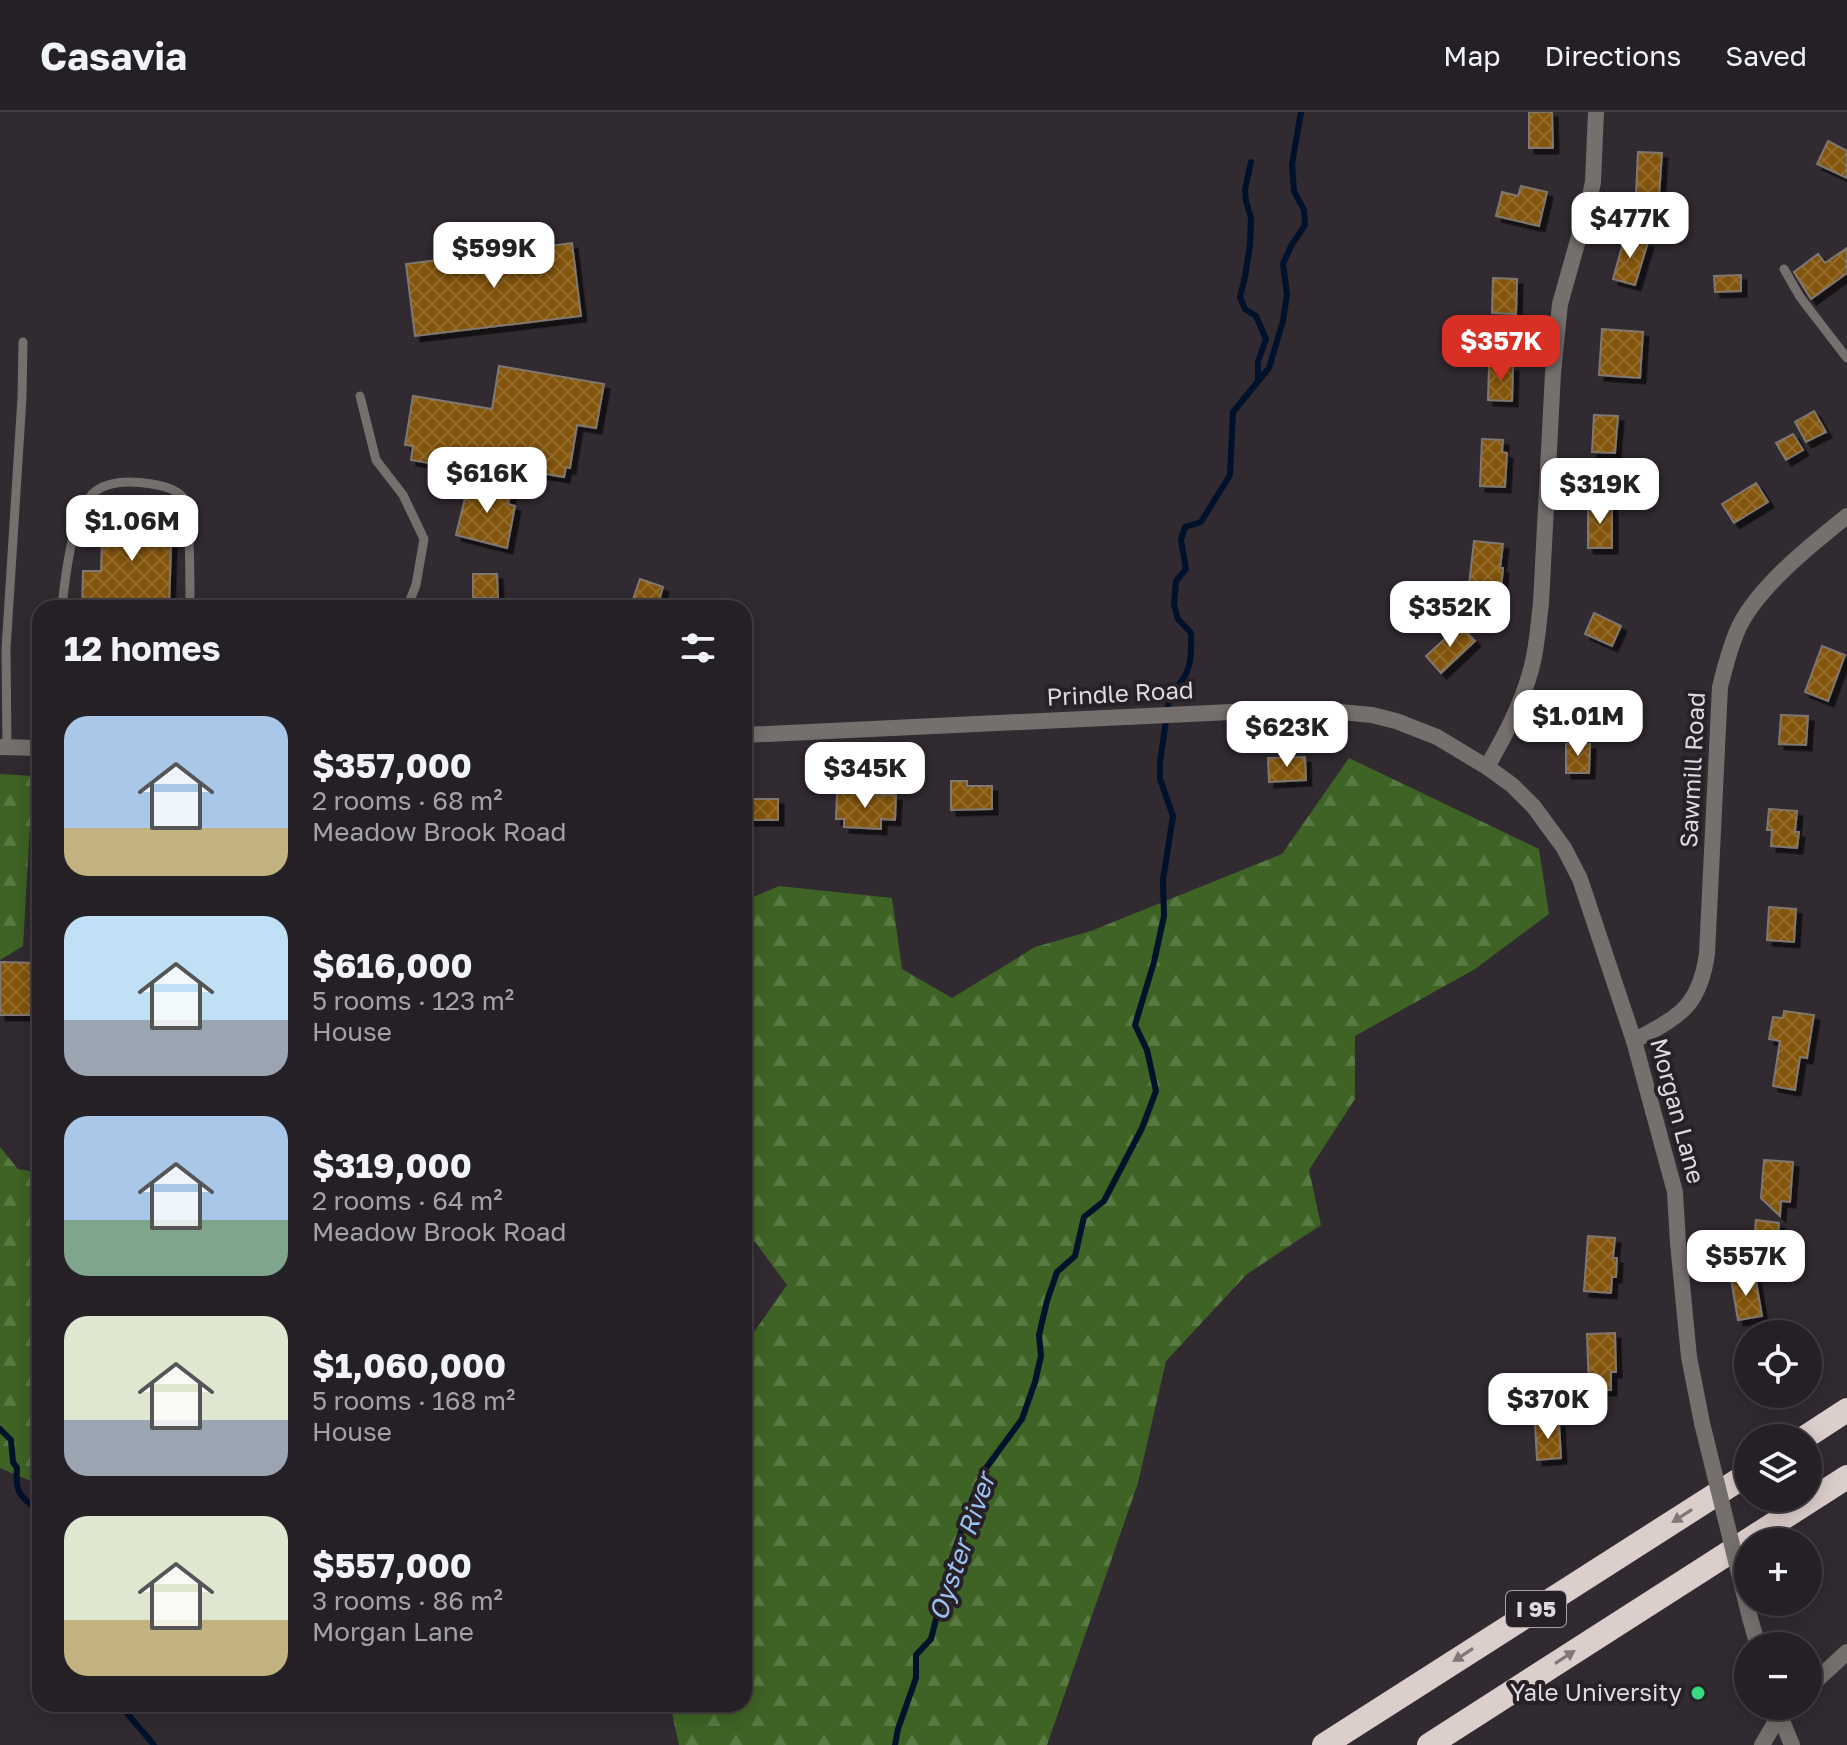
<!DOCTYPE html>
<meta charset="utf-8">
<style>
:root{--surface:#252025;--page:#2d282d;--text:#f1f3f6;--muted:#a3a3a7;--line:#423e42;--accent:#d93025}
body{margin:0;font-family:"Golos Text",sans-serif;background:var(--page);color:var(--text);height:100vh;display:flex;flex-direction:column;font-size:30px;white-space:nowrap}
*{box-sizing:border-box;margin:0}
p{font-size:26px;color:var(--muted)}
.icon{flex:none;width:44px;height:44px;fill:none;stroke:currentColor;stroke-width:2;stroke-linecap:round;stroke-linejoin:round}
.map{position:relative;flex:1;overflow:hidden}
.drawer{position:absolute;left:32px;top:488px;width:720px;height:1112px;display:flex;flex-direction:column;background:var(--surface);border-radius:24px;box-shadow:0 4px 20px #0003,0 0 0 2px var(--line)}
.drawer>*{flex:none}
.fabs{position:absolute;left:1734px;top:1208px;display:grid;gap:16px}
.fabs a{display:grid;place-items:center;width:88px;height:88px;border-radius:50%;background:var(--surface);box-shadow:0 4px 20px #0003,0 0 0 2px var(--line);font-size:40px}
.price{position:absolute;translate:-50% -68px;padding:0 18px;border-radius:16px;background:#fff;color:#222;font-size:26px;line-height:52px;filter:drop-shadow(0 2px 4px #0008)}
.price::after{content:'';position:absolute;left:50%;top:48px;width:24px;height:18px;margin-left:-12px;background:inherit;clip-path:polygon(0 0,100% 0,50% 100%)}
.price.on{background:var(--accent);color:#fff}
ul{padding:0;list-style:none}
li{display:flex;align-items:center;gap:24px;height:200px;padding:0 32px}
li span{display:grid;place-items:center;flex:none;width:224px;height:160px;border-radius:24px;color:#555}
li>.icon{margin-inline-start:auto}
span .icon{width:96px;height:96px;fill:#fffc;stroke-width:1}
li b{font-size:34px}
h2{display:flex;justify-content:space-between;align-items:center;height:96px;padding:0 32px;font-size:34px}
header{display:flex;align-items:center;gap:48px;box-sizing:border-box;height:112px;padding:0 40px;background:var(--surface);border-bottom:2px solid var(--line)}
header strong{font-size:38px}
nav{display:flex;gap:44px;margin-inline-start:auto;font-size:28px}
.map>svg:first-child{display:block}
.forest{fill:url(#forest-firs)}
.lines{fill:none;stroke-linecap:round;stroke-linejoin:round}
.stream{stroke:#00112b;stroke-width:6}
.building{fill:url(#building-cross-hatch);stroke:#807870;stroke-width:2;filter:url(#shadow)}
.service{stroke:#75706e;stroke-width:9}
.minor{stroke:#75706e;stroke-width:16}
.tertiary{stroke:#75706e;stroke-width:16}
.motorway{stroke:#dcceca;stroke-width:24}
.tertiary-bridge{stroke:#75706e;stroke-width:16}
.oneway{fill:#827778}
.poi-dot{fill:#36d880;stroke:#272027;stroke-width:3}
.labels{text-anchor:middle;stroke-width:8;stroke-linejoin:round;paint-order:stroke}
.shield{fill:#272027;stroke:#a8a2a8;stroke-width:2}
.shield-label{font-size:22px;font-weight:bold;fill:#dfdadf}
.street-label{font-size:24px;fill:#dfdadf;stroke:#272027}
.poi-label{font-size:24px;fill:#dfdadf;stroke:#272027;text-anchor:end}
.water-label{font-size:26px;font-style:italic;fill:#9bc1f0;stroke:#272027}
</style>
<header>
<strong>Casavia</strong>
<nav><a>Map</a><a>Directions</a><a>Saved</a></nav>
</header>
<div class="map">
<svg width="1847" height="1633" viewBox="0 0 1847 1633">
<defs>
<pattern id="forest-firs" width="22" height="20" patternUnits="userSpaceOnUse" patternTransform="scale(2)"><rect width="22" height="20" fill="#3e6324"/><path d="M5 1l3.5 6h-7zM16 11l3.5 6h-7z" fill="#597943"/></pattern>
<pattern id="building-cross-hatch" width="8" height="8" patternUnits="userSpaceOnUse" patternTransform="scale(2)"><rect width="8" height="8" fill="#835409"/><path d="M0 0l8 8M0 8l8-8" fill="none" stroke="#946c2c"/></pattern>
<filter id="shadow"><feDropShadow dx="5.5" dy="5.5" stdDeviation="0" flood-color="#0009"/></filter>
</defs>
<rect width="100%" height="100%" fill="#312a31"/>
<!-- forest -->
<path class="forest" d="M1349,646L1539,737L1549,802L1475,857L1355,924V987L1309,1058L1321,1113L1247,1162L1166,1249L1138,1371L1047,1633H679L670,1592H744V1234L787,1173L744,1115V789L779,774L892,786L902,857L952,886L1035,835L1091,819L1282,742Z
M0,662L33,664L23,834L0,848Z
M0,1035L18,1057L40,1061V1373L0,1356Z"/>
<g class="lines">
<!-- stream -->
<path class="stream" d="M1251,50L1245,77L1246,89L1251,106L1250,133L1245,165L1240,185L1245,197L1256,204L1266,227L1258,250V269
M0,1317L11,1328L13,1350L17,1356C15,1384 21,1383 40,1401
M120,1593L154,1633
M895,1633L898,1617L916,1566V1543L931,1527L950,1452L973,1385L986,1356L1022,1307L1035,1270L1041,1244L1039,1223L1047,1189L1057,1160L1075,1144L1084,1105L1104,1089L1142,1016L1156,979L1147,938L1135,913L1154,850L1164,804L1163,768L1173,704L1160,667V650L1170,581C1191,564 1192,548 1191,521L1178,507L1174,493L1176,469L1186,457L1181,428L1185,415L1201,410L1230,363L1233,300L1269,256L1283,209L1287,182L1283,152L1291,134L1305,113L1304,98L1294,79L1292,52L1301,0"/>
</g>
<!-- building -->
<path class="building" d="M1529,0H1552L1553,36H1529Z
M1828,29L1847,39V66L1817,52Z
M1638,40L1662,41L1659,84L1636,83Z
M1521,74L1547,80L1539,114L1496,104L1502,80L1518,84Z
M1625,124L1648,130L1635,173L1613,167Z
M572,131L581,204L415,224L406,152Z
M1847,136V161L1811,187L1794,160L1818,142L1825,151Z
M1741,163V179L1715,180L1714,164Z
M1493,166L1517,167L1516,202L1492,201Z
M1602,217L1643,220L1640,266L1599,263Z
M499,254L604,272L596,316L577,313L570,356L566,355L564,365L527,359L528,349L485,342L483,360L411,348L413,334L405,333L413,284L492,297Z
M1489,254H1513L1512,289L1488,288Z
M1814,299L1826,320L1806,330L1795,310Z
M1594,303L1618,304L1615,341L1592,340Z
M1793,322L1803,338L1786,348L1776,331Z
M1482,327L1503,328L1502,340L1507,341L1505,375L1480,374Z
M469,370L511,380L508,392L515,394L507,436L456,423Z
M1756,371L1768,390L1734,411L1722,392Z
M1588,391H1612V436H1588Z
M103,400L172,402L169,496H82L83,459H101Z
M1474,429L1503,432L1500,456H1503L1501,477L1469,473Z
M473,462H497L498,486H473Z
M640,467L663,475L657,496H630Z
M1594,501L1621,514L1612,534L1585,522Z
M1460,513L1475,529L1441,561L1426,544Z
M1822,534L1845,543L1828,589L1805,580Z
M1781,603L1808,604L1806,633L1779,632Z
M1566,632H1590L1589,661H1566Z
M1305,645L1306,668L1269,670L1268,646Z
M951,669H967V674H992V697L951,698Z
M837,681L896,683L895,708L881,707V717L844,715V707H836Z
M744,687H778V708H744Z
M1769,697L1797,699L1795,720H1799L1797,736L1771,734L1772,718H1767Z
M1769,795L1796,797L1794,830L1767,828Z
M0,850L40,851V903H0Z
M1784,899L1814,903L1807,946L1800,945L1795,978L1773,974L1780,929L1769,927L1773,905L1783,906Z
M1764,1048L1793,1050L1790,1090L1781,1089L1780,1104L1761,1086Z
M1756,1108L1779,1111L1777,1133L1754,1132Z
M1588,1124L1615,1126L1613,1146H1617L1616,1165H1612L1611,1181L1584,1179Z
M1755,1164L1762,1204L1738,1208L1731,1167Z
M1615,1221L1616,1260H1611V1278H1589L1587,1222Z
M1559,1310L1561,1346L1537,1348L1535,1311Z"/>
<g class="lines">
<!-- service -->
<path class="service" d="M1784,157L1800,185L1847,246
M360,284L376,348L403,383L424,427L416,473L407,496
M62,496C64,473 67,452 72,429C82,379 100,364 152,372C165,374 182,379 187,392C191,403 189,417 189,429C190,451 190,474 190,496
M7,635L6,537L22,286L23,230"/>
<!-- minor -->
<path class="minor" d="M1487,655C1504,625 1521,594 1530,561C1537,539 1538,515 1541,491L1553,261L1560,192L1589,89L1593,70L1596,0
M1634,929C1679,904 1699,896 1707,842L1720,575C1725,555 1730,534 1739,515C1758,475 1812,432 1847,404
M1762,1633L1779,1604"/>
<!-- tertiary -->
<path class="tertiary" d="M744,623L1231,600L1319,598L1372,603L1396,609L1437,625L1487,655L1512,673L1534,695L1564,736L1580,767L1634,929L1675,1080L1678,1131L1689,1245L1702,1311
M0,635L40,636
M1750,1506L1758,1534
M1808,1576L1847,1540
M1776,1594L1792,1633"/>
<!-- motorway -->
<path class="motorway" d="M1804,1326L1847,1298
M1324,1633L1748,1362
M1429,1633L1847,1365"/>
<!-- tertiary-bridge -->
<path class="tertiary-bridge" d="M1702,1311L1750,1506"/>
</g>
<!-- one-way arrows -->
<defs><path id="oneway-solid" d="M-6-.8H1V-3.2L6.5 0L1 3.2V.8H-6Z" transform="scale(2)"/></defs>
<g class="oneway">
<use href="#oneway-solid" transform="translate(1682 1404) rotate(147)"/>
<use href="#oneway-solid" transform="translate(1463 1543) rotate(147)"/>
<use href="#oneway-solid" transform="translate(1565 1545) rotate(-33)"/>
</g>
<!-- markers -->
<circle class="poi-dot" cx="1698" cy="1581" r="8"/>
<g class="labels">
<!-- shield labels -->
<rect class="shield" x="1506" y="1479" width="60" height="36" rx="6"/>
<g class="shield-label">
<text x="1536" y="1505">I 95</text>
</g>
<!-- street labels -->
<g class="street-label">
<text transform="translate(1120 582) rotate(-3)" y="8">Prindle Road</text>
<text transform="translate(1693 658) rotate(-87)" y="8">Sawmill Road</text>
<text transform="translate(1677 999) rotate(75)" y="8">Morgan Lane</text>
</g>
<!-- poi labels -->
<g class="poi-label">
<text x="1682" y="1589">Yale University</text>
</g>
<!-- water labels -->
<g class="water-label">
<text transform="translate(962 1435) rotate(-71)" y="9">Oyster River</text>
</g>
</g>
</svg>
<div class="fabs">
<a><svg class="icon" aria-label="locate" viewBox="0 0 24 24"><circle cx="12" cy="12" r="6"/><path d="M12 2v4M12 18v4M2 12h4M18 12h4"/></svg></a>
<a><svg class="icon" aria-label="layers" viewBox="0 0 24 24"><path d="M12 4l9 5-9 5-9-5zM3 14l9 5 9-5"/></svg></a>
<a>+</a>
<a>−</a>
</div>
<b class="price" style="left:1630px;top:148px">$477K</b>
<b class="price" style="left:494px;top:178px">$599K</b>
<b class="price on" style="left:1501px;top:271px">$357K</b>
<b class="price" style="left:487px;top:403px">$616K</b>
<b class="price" style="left:1600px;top:414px">$319K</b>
<b class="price" style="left:132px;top:451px">$1.06M</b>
<b class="price" style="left:1450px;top:537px">$352K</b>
<b class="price" style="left:1578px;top:646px">$1.01M</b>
<b class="price" style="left:1287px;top:657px">$623K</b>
<b class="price" style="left:865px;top:698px">$345K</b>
<b class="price" style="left:1746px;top:1186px">$557K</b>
<b class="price" style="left:1548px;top:1329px">$370K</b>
<section class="drawer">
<h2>12 homes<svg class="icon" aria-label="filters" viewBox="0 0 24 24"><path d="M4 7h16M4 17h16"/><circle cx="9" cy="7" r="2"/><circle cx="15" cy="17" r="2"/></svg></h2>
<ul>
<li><span style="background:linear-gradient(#a9c7e8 70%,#c2b280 0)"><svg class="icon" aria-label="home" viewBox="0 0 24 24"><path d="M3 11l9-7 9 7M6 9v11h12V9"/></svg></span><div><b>$357,000</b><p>2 rooms · 68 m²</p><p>Meadow Brook Road</p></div></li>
<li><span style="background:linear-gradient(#bfe0f5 65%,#9aa5b1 0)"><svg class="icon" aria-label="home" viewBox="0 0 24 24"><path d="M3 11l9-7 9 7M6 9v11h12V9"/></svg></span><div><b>$616,000</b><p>5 rooms · 123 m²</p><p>House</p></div></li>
<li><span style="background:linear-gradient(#a9c7e8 65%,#7fa58c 0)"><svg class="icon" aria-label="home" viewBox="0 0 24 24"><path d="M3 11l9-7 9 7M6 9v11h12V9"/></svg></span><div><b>$319,000</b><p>2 rooms · 64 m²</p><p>Meadow Brook Road</p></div></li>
<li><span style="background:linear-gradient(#dfe7d0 65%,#9aa5b1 0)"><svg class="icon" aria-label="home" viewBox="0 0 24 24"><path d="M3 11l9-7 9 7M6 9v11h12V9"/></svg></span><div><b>$1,060,000</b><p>5 rooms · 168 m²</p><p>House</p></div></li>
<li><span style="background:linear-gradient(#dfe7d0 65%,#c2b280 0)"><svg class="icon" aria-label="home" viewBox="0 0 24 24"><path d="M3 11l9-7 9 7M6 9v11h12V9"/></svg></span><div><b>$557,000</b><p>3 rooms · 86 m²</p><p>Morgan Lane</p></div></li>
</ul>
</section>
</div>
